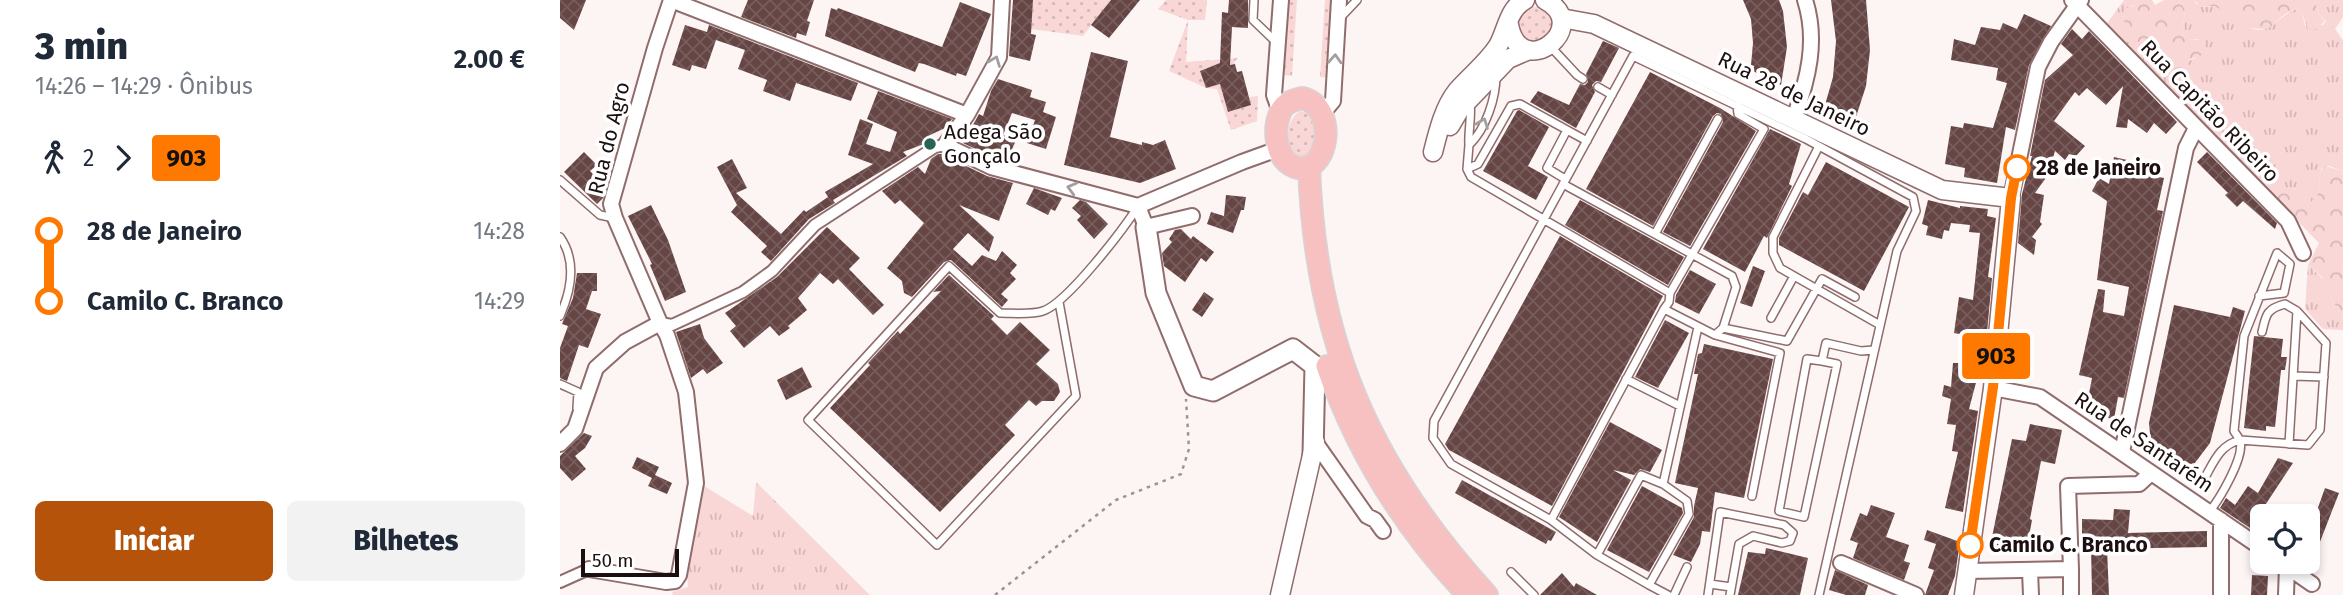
<!DOCTYPE html>
<html lang="pt">
<head>
<meta charset="utf-8">
<style>
	:root { --surface:#fff; --page:#f2f2f3; --text:#1f2937; --muted:#747a83; --accent:#b45309 }
	body { margin:0; font-family:"Fira Sans",sans-serif; background:var(--page); color:var(--text); height:100vh; display:flex; flex-direction:column; font-size:26px; white-space:nowrap }
	* { box-sizing:border-box; margin:0 }
	p { font-size:23px; color:var(--muted) }
	.icon { flex:none; width:38px; height:38px; fill:none; stroke:currentColor; stroke-width:2; stroke-linecap:round; stroke-linejoin:round }
	.map { position:relative; flex:1; overflow:hidden }
	.sheet { display:flex; flex-direction:column; background:var(--surface); width:560px }
	.sheet>* { flex:none }
	.badge { padding:0 14px; border-radius:5px; font-size:24px; line-height:46px }
	.buttons { position:absolute; left:1690px; top:504px; display:grid; gap:14px }
	.buttons a { display:grid; place-items:center; width:70px; height:70px; border-radius:10px; background:var(--surface); box-shadow:0 4px 10px #0003; font-size:35px }
	.scale { position:absolute; left:21px; bottom:18px; width:98px; box-sizing:border-box; padding-left:7px; border:4px solid #1c0f0f; border-top:0; font-size:19px; line-height:24px; white-space:nowrap; color:#1c0f0f; -webkit-text-stroke:5px #fff; paint-order:stroke }
	.map>.badge { position:absolute; translate:-50% -50%; box-shadow:0 0 0 4px #fff }
	.legs { display:flex; align-items:center; gap:10px; height:77px; padding:0 35px; font-size:23px }
	.legs p { margin-inline-start:auto }
	.head { display:flex; align-items:center; justify-content:space-between; height:119px; padding:0 35px }
	h1 { font-size:38px; font-weight:800; line-height:52px }
	.cta { display:flex; gap:14px; margin-top:auto; padding:14px 35px }
	.cta a { flex:1; height:80px; border-radius:10px; background:var(--accent); color:#fff; font-size:28px; font-weight:800; line-height:80px; text-align:center }
	.cta a+a { background:var(--page); color:var(--text) }
	ul { padding:0 35px; list-style:none }
	li { display:flex; align-items:center; gap:24px; height:70px; font-size:26px }
	li i { display:grid; place-items:center; width:10px; height:100%; margin:0 9px; background:currentColor }
	li i::after { content:''; width:18px; height:18px; margin:-9px; border:5px solid; border-radius:50%; background:var(--surface) }
	li p { margin-inline-start:auto }
	li:first-child i { background:linear-gradient(#0000 50%,currentColor 0) }
	li:last-child i { background:linear-gradient(currentColor 50%,#0000 0) }
	main { display:flex; flex:1; min-height:0 }
	.map>svg:first-child { display:block }
</style>
</head>
<body>
<main>
<section class="sheet">
<div class="head"><div><h1>3 min</h1><p>14:26 – 14:29 · Ônibus</p></div><b>2.00 €</b></div>
<div class="legs"><svg class="icon" aria-label="walk" viewBox="0 0 24 24"><circle cx="13" cy="4" r="2"/><path d="M13 8l-2 6 4 7M11 14l-3 7M7 12l3-4h3l4 4"/></svg>2<svg class="icon" aria-label="forward" viewBox="0 0 24 24"><path d="M9 5l7 7-7 7"/></svg><b class="badge" style="background:#ff7900;color:#111">903</b></div>
<ul>
<li><i style="color:#ff7900"></i><b>28 de Janeiro</b><p>14:28</p></li>
<li><i style="color:#ff7900"></i><b>Camilo C. Branco</b><p>14:29</p></li>
</ul>
<div class="cta"><a>Iniciar</a><a>Bilhetes</a></div>
</section>
<div class="map">
<svg width="1783" height="595" viewBox="0 0 1783 595">
	<defs>
		<pattern id="grass-tufts" width="24" height="20" patternUnits="userSpaceOnUse" patternTransform="scale(1.75)"><rect width="24" height="20" fill="#f9d7d6"/><path d="M3 7l-1-3M5 7V3M7 7l1-3M15 17l-1-3M17 17v-4M19 17l1-3" fill="none" stroke="#d5b7b6"/></pattern>
		<pattern id="forest-crowns" width="20" height="18" patternUnits="userSpaceOnUse" patternTransform="scale(1.75)"><rect width="20" height="18" fill="#f9d7d6"/><path d="M2 6a3 3 0 1 1 6 0M12 15a3 3 0 1 1 6 0" fill="none" stroke="#d5b7b6"/></pattern>
		<pattern id="garden-dots" width="8" height="8" patternUnits="userSpaceOnUse" patternTransform="scale(1.75)"><rect width="8" height="8" fill="#f9d7d6"/><path d="M2 2h.1M6 6h.1" fill="none" stroke="#d5b7b6" stroke-width="1.8" stroke-linecap="round"/></pattern>
		<pattern id="building-cross-hatch" width="8" height="8" patternUnits="userSpaceOnUse" patternTransform="scale(1.75)"><rect width="8" height="8" fill="#664645"/><path d="M0 0l8 8M0 8l8-8" fill="none" stroke="#775d5c"/></pattern>
	</defs>
	<rect width="100%" height="100%" fill="#fdf4f4"/>
	<path fill="url(#grass-tufts)" d="M1564,0H1579L1576,5L1570,6L1585,49L1584,66L1545,26Z
		M1619,0H1634L1636,4L1645,7L1656,6C1662,12 1671,8 1677,13C1681,17 1683,23 1688,26C1706,40 1721,13 1737,9L1742,13L1745,26L1763,25L1766,21L1758,13L1755,0H1783V17L1775,29L1783,40V171L1769,166L1762,168C1754,182 1768,189 1750,203L1734,188L1725,189L1715,198L1592,75L1636,58L1638,39H1629L1622,35L1625,10Z
		M1748,265L1764,280L1770,297L1783,317V330L1763,329L1745,309Z
		M196,482L310,595H113L112,592L128,587L127,572L144,486L193,516Z"/>
	<path fill="url(#forest-crowns)" d="M1579,0H1592L1595,5L1604,0H1619L1625,10L1622,35L1629,39L1641,40L1645,45C1646,57 1637,56 1629,60C1619,82 1600,83 1584,66L1586,55L1582,43L1570,40L1563,17L1564,9L1576,5Z
		M1634,0H1755L1758,13L1765,21L1756,29L1748,30L1742,13L1737,9C1708,17 1722,36 1683,26L1674,12H1664L1655,6L1640,7Z
		M1765,166L1783,171V317L1770,297L1762,277L1748,265L1759,243L1715,198C1728,179 1740,190 1750,203C1763,193 1759,186 1759,173Z"/>
	<path fill="url(#garden-dots)" d="M473,0H551L523,36L471,29Z
		M606,0H647L645,20H628L626,62L678,58L674,62L675,64L655,69L652,66L640,71L646,88L660,84L669,112L690,105V97L698,96L697,121L671,130L657,89L646,88L609,71L628,20L598,9Z
		M727,0H737L732,76L723,75Z
		M765,0H774L769,78L760,77Z
		M958 24a17 17 0 1 1 34 0a17 17 0 1 1-34 0Z
		M740,111C758,114 756,130 757,145L744,161L733,155C726,141 725,121 740,111Z"/>
	<path fill="url(#building-cross-hatch)" d="M0,0H26L14,30L0,18Z
		M188,0H254L247,21L250,22L246,36L237,33L236,38L181,17Z
		M453,0H473L471,34L476,35L470,61L449,56Z
		M551,0H580L549,38L531,25Z
		M669,0H688V28L672,27L670,65L675,64L677,72L682,71L691,105L668,112L660,84L646,88L640,71L660,63L662,12L668,13Z
		M1183,0H1219L1223,11L1227,47L1221,85L1193,71L1194,66L1191,65L1193,43L1191,19Z
		M1271,0H1306L1310,50L1306,86L1295,120L1265,105L1273,77L1276,41Z
		M400,2L431,14L406,76L397,73L396,76L364,64L359,63L355,72L265,36L271,8L277,10L278,8L382,47Z
		M1464,14L1491,26L1469,65L1455,130L1446,127L1437,183L1404,177L1405,168L1385,164L1391,126L1403,128L1404,123L1433,128L1447,83L1436,80L1438,68L1391,60L1394,39L1415,45L1421,27L1440,30L1443,23L1457,29Z
		M125,25L147,32L149,25L298,83L291,101L236,83L230,101L203,91L207,80L178,69L185,50L156,40L146,69L132,65L130,71L112,65Z
		M1512,29L1522,39L1529,31L1617,122L1606,134L1594,123L1587,133L1568,119L1567,128L1556,127L1563,86L1546,105L1527,88L1519,96L1515,92L1494,121L1525,146L1516,156L1509,154L1505,160L1495,151L1488,175L1475,193L1484,195L1480,222L1482,224L1472,237L1476,240L1474,255L1458,243L1462,194L1472,156H1470L1485,80L1513,55L1501,44Z
		M1043,41L1059,48L1041,82L1036,81L1032,85L1035,92L1016,128L970,102L978,91L1009,105L1020,84L1025,85L1028,82L1026,74Z
		M531,52L568,61L550,137L582,145V142L593,145L605,140L616,169L580,183L504,165Z
		M1090,72L1160,108L1196,131L1130,246L1103,232L1163,122L1161,114L1157,113L1153,116L1093,226L1026,189Z
		M438,79L472,90L470,97L486,102L483,112L496,117L486,149L467,143L475,120L452,113L443,135L456,140L447,161L434,158L403,143L419,114L423,116L431,91Z
		M318,91L392,119L385,128L368,136L369,142L343,152L347,156L273,200L275,203L249,219L211,261L201,252L207,246L171,212L177,205L157,167L172,159L187,188L176,193L221,234L244,210L246,212L268,197L265,192L313,164L288,155L300,119L313,124L306,144L330,152L337,132L307,119Z
		M959,110L989,127L968,166L988,177L976,200L923,171L957,111Z
		M1210,129L1241,144L1229,184L1232,186L1207,238L1204,236L1185,272L1143,249Z
		M24,152L37,165L30,171L46,187L43,198L37,204L4,172Z
		M1647,152L1717,223L1715,229L1683,201L1677,207L1665,195L1668,193L1637,162Z
		M378,154H381L427,176L453,183L439,221L399,205L434,237L429,252L408,233L393,249L412,266L422,255L436,261L442,251L457,265L450,273L456,279L441,294L448,300L442,307L391,260L384,262L352,297L344,293L342,281L327,268L364,223L340,200L335,204L322,191L358,167L365,174L371,159Z
		M1554,157L1567,160L1564,170L1604,178L1597,210L1603,211L1564,398L1558,397L1554,419L1525,414L1532,378L1519,375L1538,289L1545,290L1543,312L1564,316L1569,287L1537,280L1547,201L1532,191L1539,178L1549,184Z
		M1266,162L1349,207L1304,291L1219,245V238L1243,192L1248,195Z
		M474,188L502,198L495,211L491,209L488,215L466,204Z
		M666,195L686,197L684,210H681L673,233L647,224L651,212L664,216Z
		M520,200L526,202L548,224L534,239L517,220L521,216L512,208Z
		M1020,200L1124,257L1108,285L1005,225Z
		M1368,200L1400,208V206L1428,209L1427,216L1436,218L1428,277L1432,278L1423,376L1418,375L1409,409L1418,411L1403,512L1385,508L1398,452L1392,451L1396,425L1387,424L1391,399L1382,396L1384,385L1391,387L1393,363H1399L1404,335L1394,333L1399,297L1413,300L1420,233L1409,232L1410,225L1391,223L1389,231L1384,230L1382,239L1366,235L1368,226L1362,224Z
		M91,205L108,240L126,292L105,301L90,265L92,264L68,216Z
		M267,227L300,258L289,269L324,305L313,315L278,279L273,284L260,273L238,298L247,310L228,326L230,328L219,336L210,326L184,348L170,331L176,326L165,313L217,277Z
		M621,229L631,239L633,236L654,252L646,262L641,258L625,282L604,266L602,253L612,242L609,239L615,230Z
		M1000,236L1103,296L992,506L889,450L885,444Z
		M1193,266L1205,271L1192,307L1180,303Z
		M1130,270L1156,284L1139,314L1115,302L1116,295Z
		M17,273H37V291H32L26,309L41,314L28,348L19,345L7,381L0,378V348L8,326L2,324L13,298Z
		M389,275L434,316L431,319L447,335L460,322L490,350L476,364L498,384L500,392L494,401H482L476,406L469,400L445,425L455,435L380,512L270,408L310,365L308,363L338,331L340,334L381,291L373,292Z
		M644,292L654,299L642,317L632,310Z
		M1614,305L1670,317L1673,307L1685,311L1650,443L1625,476L1588,449L1591,444L1589,423Z
		M1105,320L1129,333L1098,388L1075,377Z
		M140,324L144,338L163,363L147,374L143,369L131,378L116,332Z
		M1694,336L1723,339L1721,357H1727L1725,370H1721L1715,427L1706,426V431L1684,428Z
		M1144,344L1213,359L1184,498L1155,492L1150,532L1142,531L1140,544L1131,562L1113,555L1134,517V506L1138,488L1115,483L1138,374H1134L1138,354L1142,353Z
		M242,367L252,387L226,400L217,380Z
		M1050,422L1102,450L1090,472L1080,469L1074,475L1053,470L1071,480L1037,542L999,517Z
		M1470,424L1502,430L1495,464L1481,461L1470,519L1472,520L1467,547L1462,546L1460,553L1430,547L1452,439L1466,441Z
		M24,433L32,436L25,448L15,456L26,469L12,481L0,468V456Z
		M77,457L99,467L95,475L112,483L107,494L88,486L92,478L72,468Z
		M1718,458L1733,463L1690,528L1660,508L1666,498L1675,505L1688,486L1698,493Z
		M902,480L996,532L991,541L988,540L986,544L895,493Z
		M1082,486L1122,508L1123,513L1089,572L1047,550Z
		M1765,488L1779,493L1749,570L1748,514L1755,516Z
		M1311,505L1335,513L1326,537L1349,545L1344,561L1350,563L1344,580L1293,558L1298,543L1290,540L1300,513L1307,516Z
		M1554,509L1570,510L1568,533L1647,531V547L1547,549L1549,595H1532L1531,546L1522,535V519L1553,520Z
		M1367,530L1400,542L1395,576L1388,595H1365L1374,570L1368,568L1376,544L1364,540Z
		M1206,548L1248,558L1240,595H1178L1188,552L1205,554Z
		M1275,570L1308,585L1305,595H1286L1269,590Z
		M1002,573L1014,587L1016,583L1037,595H980Z
		M1692,575L1708,576L1707,595H1691Z"/>
	<g fill="none" stroke-linecap="round" stroke-linejoin="round">
		<defs>
			<path id="service" d="M694,0L693,20L716,42
				M780,18L797,0
				M990,46L1017,75L1023,79
				M1038,87L1052,95
				M910,102C912,117 908,130 909,145C926,129 936,98 936,75
				M909,145L907,169L911,177L1110,293L1109,302L1104,309L1155,335L1163,328L1227,341L1262,279L1295,297
				M1259,146L1213,237V253L1220,268L1320,325
				M907,169L918,164L951,106L960,104L1027,141
				M1005,179L987,168L1007,130
				M0,180L40,215L54,218
				M1003,184L1172,276L1176,287L1163,328
				M1095,234L1158,119
				M0,237C17,261 11,291 0,316
				M1110,293L1204,129L1178,114L1177,105
				M499,302L516,396L377,545L248,420L389,266L440,313C453,313 471,315 483,311C507,303 562,231 577,208
				M1211,318L1234,276
				M1702,332C1706,315 1706,309 1725,304L1737,311L1729,444
				M1155,335L1220,353L1192,496
				M1262,361L1277,364L1244,517L1219,511L1247,359L1262,361L1266,343L1301,351L1314,350
				M1734,376L1764,377
				M1066,379L1120,406
				M0,384L18,392L17,408
				M1643,481C1653,464 1659,445 1680,440L1748,445L1760,430L1766,343L1737,311
				M1103,484L1081,475L1037,555L1089,585L1129,514L1127,501L1103,484L1138,327
				M1649,512C1659,500 1685,457 1680,441C1680,439 1675,433 1674,431L1684,336L1717,253L1730,264L1724,293L1699,296
				M991,520L1104,309
				M1037,555L991,520L891,464L873,438L874,421L1073,56L1246,139L1353,197L1356,211L1337,251L1259,595
				M951,572L974,595
				M1150,584L1171,587
				M1089,585L1108,595
				M1114,595L1127,567
				M1148,595L1160,512L1224,525L1233,533L1230,541L1222,543L1193,536L1179,544L1170,595"/>
			<path id="pedestrian" d="M100,323L112,325L183,292L212,271L255,225L375,147L385,145
				M0,582L29,569"/>
			<path id="minor" d="M111,0L407,115
				M442,0L439,57L407,115L385,145L431,167L578,206L682,162L718,149
				M1512,0L1728,221L1743,253
				M720,112L714,95L721,0
				M762,114L773,101L779,0
				M1234,118C1248,80 1258,40 1245,0
				M1451,198L1478,67L1491,42L1521,0
				M578,206L586,227L632,216
				M1433,388L1480,397L1703,549
				M755,442L807,516L815,520L823,531
				M0,444L15,429L36,368L65,342L100,323
				M1562,452L1626,148L1636,128
				M1661,520V595
				M1720,562L1752,584
				M1281,563L1356,595
				M29,569L106,582L115,581L119,575L136,483L126,392L107,335L100,323L55,218L51,204L95,48L111,0
				M1511,569V595
				M1407,571L1511,569L1508,486L1579,484L1591,473
				M1470,571L1471,595
				M1726,595L1727,566"/>
			<path id="tertiary" d="M1001,18L1034,24L1382,190L1451,198L1433,388L1404,595
				M949,25C961,84 1034,26 985,0
				M890,126L900,109L948,59L969,50
				M873,152C878,132 884,107 897,91C910,76 927,63 938,46C947,30 948,9 965,0
				M720,595L755,442"/>
			<path id="secondary" d="M586,227L596,293L634,386L653,391L733,349L755,366L753,454"/>
			<path id="primary" d="M742,98C780,107 768,178 735,167C715,160 713,129 720,113C723,104 733,100 742,98Z
				M749,166C755,341 809,466 927,595
				M767,366C797,452 845,529 908,595"/>
		</defs>
		<use href="#service" stroke="#906c6c" stroke-width="10"/>
		<use href="#pedestrian" stroke="#906c6c" stroke-width="14"/>
		<use href="#minor" stroke="#906c6c" stroke-width="18"/>
		<use href="#tertiary" stroke="#906c6c" stroke-width="21"/>
		<use href="#secondary" stroke="#906c6c" stroke-width="23"/>
		<use href="#primary" stroke="#d6d4d4" stroke-width="24"/>
		<path stroke="#9e9393" stroke-width="2.5" stroke-dasharray="3.5 5" stroke-linecap="butt" d="M435,595L556,500L621,474L629,449L626,399"/>
		<use href="#service" stroke="#fff" stroke-width="7"/>
		<use href="#pedestrian" stroke="#fff" stroke-width="10"/>
		<use href="#minor" stroke="#fff" stroke-width="14"/>
		<use href="#tertiary" stroke="#fff" stroke-width="18"/>
		<use href="#secondary" stroke="#fff" stroke-width="19"/>
		<use href="#primary" stroke="#f7c1c1" stroke-width="21"/>
	</g>
	<defs><path id="oneway-chevron" d="M-2-3.5L2.5 0L-2 3.5" fill="none" stroke-width="1.6" stroke-linecap="round" stroke-linejoin="round" transform="scale(1.75)"/></defs>
	<g stroke="#a49f9f">
		<use href="#oneway-chevron" transform="translate(775 59) rotate(-87)"/>
		<use href="#oneway-chevron" transform="translate(435 61) rotate(-69)"/>
		<use href="#oneway-chevron" transform="translate(923 123) rotate(-69)"/>
		<use href="#oneway-chevron" transform="translate(512 188) rotate(-165)"/>
	</g>
	<g fill="none" stroke-linecap="round" stroke-linejoin="round">
		<defs>
			<path id="line-1" d="M1410,545L1433,387L1451,198L1457,168"/>
		</defs>
		<use href="#line-1" stroke="#fff" stroke-width="16"/>
		<use href="#line-1" stroke="#ff7900" stroke-width="10"/>
	</g>
	<circle fill="#276552" stroke="#fff" stroke-width="2.5" cx="370" cy="144" r="7"/>
	<g fill="#fff" stroke="#ff7900" stroke-width="3.5">
		<circle cx="1457" cy="168" r="12"/>
		<circle cx="1410" cy="545" r="12"/>
	</g>
	<g text-anchor="middle" stroke-width="7" stroke-linejoin="round" paint-order="stroke">
		<g font-size="21" fill="#1c0f0f" stroke="#fff">
			<text transform="translate(1234 94) rotate(26)" y="7">Rua 28 de Janeiro</text>
			<text transform="translate(1650 111) rotate(46)" y="7">Rua Capitão Ribeiro</text>
			<text transform="translate(49 138) rotate(-76)" y="7">Rua do Agro</text>
			<text transform="translate(1584 442) rotate(34)" y="7">Rua de Santarém</text>
		</g>
		<g font-size="21" fill="#1c0f0f" stroke="#fff" text-anchor="start">
			<text x="384" y="139">Adega São<tspan x="384" dy="24">Gonçalo</tspan></text>
		</g>
		<g font-size="21" font-weight="bold" fill="#1c0f0f" stroke="#fff" text-anchor="start">
			<text x="1476" y="175">28 de Janeiro</text>
			<text x="1429" y="552">Camilo C. Branco</text>
		</g>
	</g>
</svg>
<div class="buttons">
<a><svg class="icon" aria-label="locate" viewBox="0 0 24 24"><circle cx="12" cy="12" r="6"/><path d="M12 2v4M12 18v4M2 12h4M18 12h4"/></svg></a>
</div>
<div class="scale">50 m</div>
<b class="badge" style="left:1436px;top:356px;background:#ff7900;color:#111">903</b>
</div>
</main>
</body>
</html>
